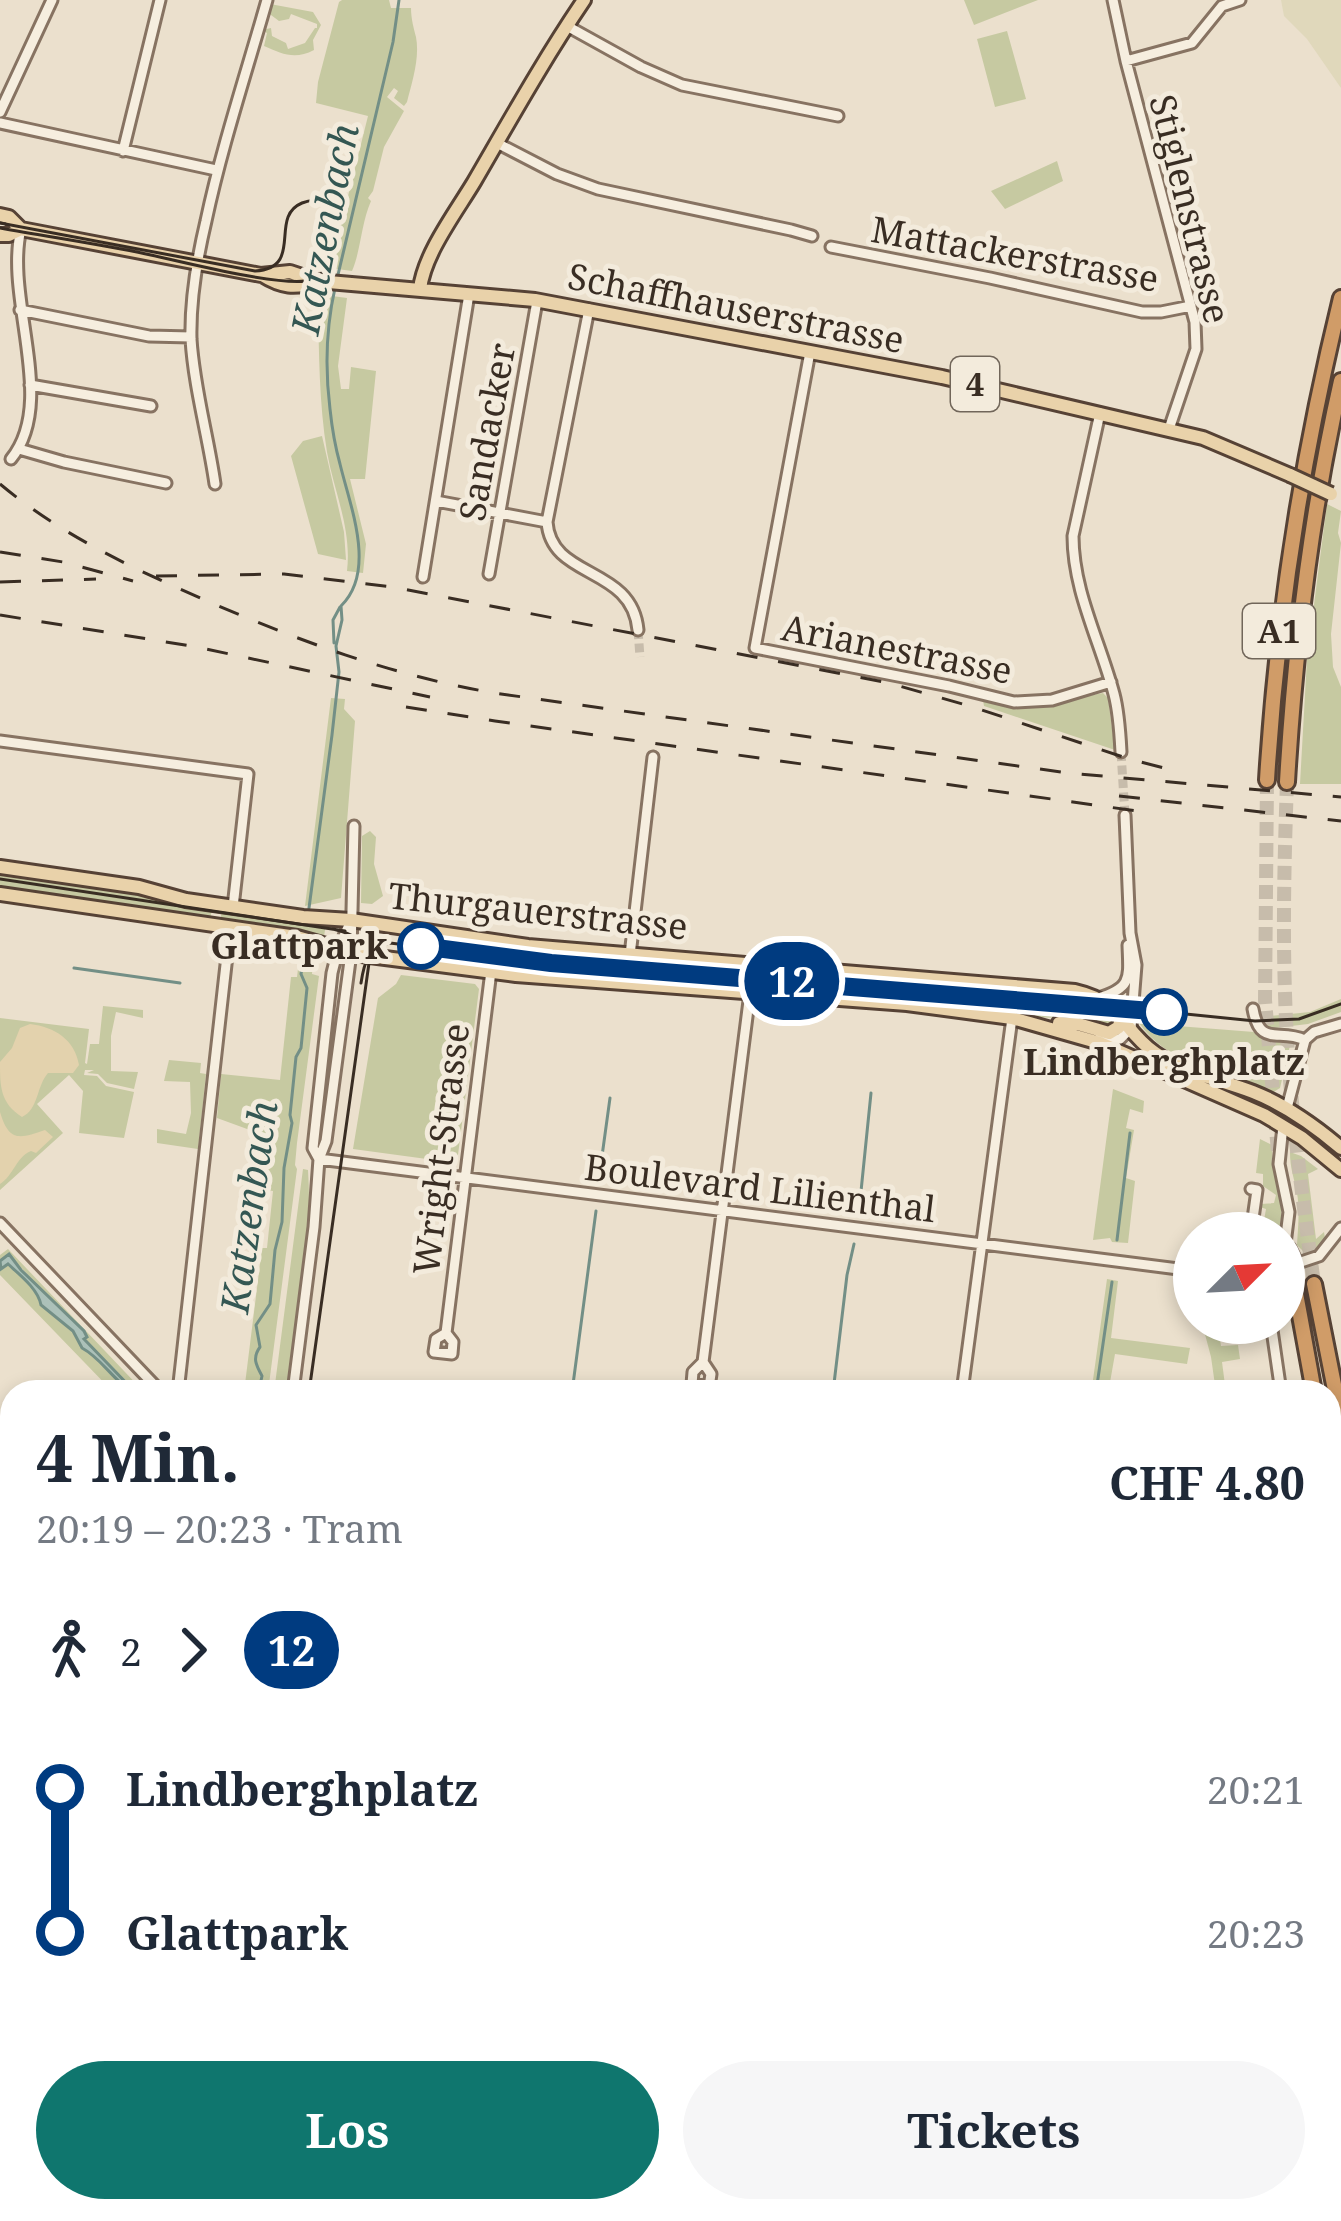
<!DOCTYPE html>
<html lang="de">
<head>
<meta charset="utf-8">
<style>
	:root { --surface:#fff; --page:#f6f6f7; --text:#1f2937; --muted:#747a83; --accent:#0f766e }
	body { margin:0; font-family:"Noto Serif",serif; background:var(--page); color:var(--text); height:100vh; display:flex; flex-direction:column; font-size:45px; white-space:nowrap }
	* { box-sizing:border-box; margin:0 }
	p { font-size:39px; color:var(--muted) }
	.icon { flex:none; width:66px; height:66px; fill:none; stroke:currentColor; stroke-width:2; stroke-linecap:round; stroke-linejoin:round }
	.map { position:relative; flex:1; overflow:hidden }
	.drawer { position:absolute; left:0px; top:1380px; width:1341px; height:843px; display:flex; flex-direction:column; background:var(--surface); border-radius:36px 36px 0 0; box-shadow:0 6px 18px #0003 }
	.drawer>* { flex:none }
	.badge { padding:0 24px; border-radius:39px; font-size:42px; line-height:78px }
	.needle { width:78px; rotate:66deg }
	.buttons { position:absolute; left:1173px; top:1212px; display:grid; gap:24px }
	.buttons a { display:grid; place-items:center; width:132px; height:132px; border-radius:50%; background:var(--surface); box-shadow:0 6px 18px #0003; font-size:60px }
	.map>.badge { position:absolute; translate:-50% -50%; box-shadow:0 0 0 6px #fff }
	.legs { display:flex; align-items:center; gap:18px; height:132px; padding:0 36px; font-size:39px }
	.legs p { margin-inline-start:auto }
	.head { display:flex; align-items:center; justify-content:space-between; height:204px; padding:0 36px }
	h1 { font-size:66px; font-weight:700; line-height:90px }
	.cta { display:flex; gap:24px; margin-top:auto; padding:24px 36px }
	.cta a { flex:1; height:138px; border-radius:72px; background:var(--accent); color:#fff; font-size:48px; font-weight:700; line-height:138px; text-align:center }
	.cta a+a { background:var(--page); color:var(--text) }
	ul { padding:0 36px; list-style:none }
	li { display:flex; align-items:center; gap:42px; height:144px; font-size:45px }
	li i { display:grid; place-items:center; width:18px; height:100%; margin:0 15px; background:currentColor }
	li i::after { content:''; width:30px; height:30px; margin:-15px; border:9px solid; border-radius:50%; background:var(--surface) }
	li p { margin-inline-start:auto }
	li:first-child i { background:linear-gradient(#0000 50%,currentColor 0) }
	li:last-child i { background:linear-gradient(currentColor 50%,#0000 0) }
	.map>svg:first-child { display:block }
</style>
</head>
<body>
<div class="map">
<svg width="1341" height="2221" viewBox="0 0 1341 2221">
	<rect width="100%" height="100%" fill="#ebe0cd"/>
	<path fill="#e0d8bb" d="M1281,0H1341V88L1307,39L1284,16Z"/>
	<path fill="#c6c9a1" d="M342,0H389L391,8H411C411,19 414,29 416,37C420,58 412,82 407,102L404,106L394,98L398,91L394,88L387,97L404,111L384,147L373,191L368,198L371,201C361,224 361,250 352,271L330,268L368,116L316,103L318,82L339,2Z
		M964,0H1038L974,25Z
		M270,4L313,12L321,25L313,40L314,50C295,60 282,54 264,46L267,33L262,30L271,28L272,36L286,43L288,49L305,43L315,28H317V24L291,14L289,19L279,21L267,12Z
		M1007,31L1026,99L995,107L977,39Z
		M1057,161L1063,181L1005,209L991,191Z
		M332,296L347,298L338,366L341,389H349L351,367L376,371L365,479H350L366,544L363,573L347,571C352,529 334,492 327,452C319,403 319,353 318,303Z
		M322,436L344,532L346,560L318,554L291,456L303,441Z
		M1327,504L1341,511L1338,533L1341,543L1331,634L1333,667L1341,687V784H1300L1307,659Z
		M1103,693L1108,698L1115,750L984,706L983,700L1030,707Z
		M331,698L345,699L344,709L355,721L341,898L305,906Z
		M370,831L376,837L374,864L383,896L372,904L361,903L362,836Z
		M0,872L134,890L212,908L210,921L0,890Z
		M222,909L326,923L324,937C290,928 255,928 220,923Z
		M300,953L313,958L312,974L319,976L297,1143L295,1165L297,1169L268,1392H244L262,1248H267L273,1191L251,1188L258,1133L217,1118L221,1074L280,1080L291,977H297Z
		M523,953C562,957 599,957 637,960L636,980L519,970L521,954Z
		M647,961L884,979L883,999L645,980Z
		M401,975L475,984L479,989L458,1155L449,1162L353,1149L378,998L396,984Z
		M917,985L1073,996L1096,1003L1115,1016L1116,1021L1112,1028L1062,1018L1031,1017L972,1006L911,1001L912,986Z
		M1341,999V1012L1308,1024L1266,1029L1261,1017L1310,1012Z
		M103,1006L143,1010V1018L116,1012L111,1036V1071L138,1072L134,1089L107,1083L98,1074L87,1073L94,1070H85L84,1075L97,1076L106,1086L134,1092L124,1138L79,1133L83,1091L69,1075L37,1104L63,1133L0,1190V1018L89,1029L85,1063L87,1064L90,1044H99Z
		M1139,1023L1254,1032L1262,1038L1291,1041L1280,1088L1272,1093C1228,1078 1166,1063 1139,1023Z
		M169,1060L201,1063L200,1073L206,1074L198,1149L157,1143V1129L186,1134L191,1113L190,1082L164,1081Z
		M1113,1089L1144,1101L1143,1113L1130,1109L1126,1128L1134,1130L1126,1178L1135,1181L1128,1243L1112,1242L1110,1238L1093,1240Z
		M1260,1139L1272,1145C1271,1176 1290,1203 1277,1233H1260L1257,1225L1263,1226L1266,1209L1260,1207L1261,1204L1274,1203L1276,1195L1263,1186V1174L1256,1173Z
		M1290,1152L1301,1156L1318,1169L1308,1174L1316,1239L1324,1232L1325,1238L1313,1251L1304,1252L1297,1245C1298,1227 1300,1210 1297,1193C1294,1177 1290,1169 1290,1152Z
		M303,1169L308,1170C313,1244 298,1319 289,1392H274Z
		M8,1249L144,1392H135L83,1339L87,1336C61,1310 34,1283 9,1254L0,1261V1255Z
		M8,1264C20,1275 38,1289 42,1305L73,1331L82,1348C101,1357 118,1376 132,1392H113L0,1275V1267Z
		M1107,1279L1118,1281L1111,1338L1190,1348L1187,1364L1115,1354L1109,1388L1092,1387Z
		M1202,1323H1224L1218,1325L1221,1346L1238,1345L1240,1359L1222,1362L1225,1385L1245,1383L1246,1392H1216L1211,1357Z
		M1329,1704L1341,1844V1946L1329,1942Z
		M1329,2138L1341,2142V2221H1005L944,2211H1329Z
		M443,2211H684L689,2221H445Z
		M794,2211H886L897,2217L919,2221H789Z"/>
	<path fill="#e3d2ad" d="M30,1024C55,1027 75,1040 79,1065L73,1073H48C36,1087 39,1109 22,1117C0,1103 0,1086 0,1062L12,1048L20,1028Z
		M0,1112C9,1142 19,1139 45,1130L53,1137L36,1153L31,1151C16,1157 14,1175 0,1184Z"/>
	<path fill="#acc1b9" stroke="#738f86" stroke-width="3" d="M9,1254L21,1270L84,1331L87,1337L84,1339L135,1392C115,1384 103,1359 82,1348L73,1331L41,1305C38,1289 20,1275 8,1264L1,1269L0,1261Z"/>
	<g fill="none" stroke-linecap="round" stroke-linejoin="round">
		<path stroke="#738f86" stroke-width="3" d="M337,279L393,42L399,0
			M334,643L333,620L340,607
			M309,908L332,735L339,672L336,646L342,620L341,606C377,571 350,506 340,464C335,446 332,428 330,409C325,369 326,328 335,288
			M74,968L180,983
			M599,1178L610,1098
			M859,1211L871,1093
			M1117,1240L1130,1133
			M254,1392L260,1385L262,1376C256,1365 252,1358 260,1347L256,1325L270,1304L275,1250L282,1222L284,1168L292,1123L290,1115L296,1057L301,1048L307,988L301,974L304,956
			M572,1392L596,1211
			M833,1392L847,1275L854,1244
			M1096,1392L1112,1282
			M797,2221L803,2211"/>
		<path stroke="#c7bcab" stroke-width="9" stroke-dasharray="9 4.5" stroke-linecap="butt" d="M638,630L640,657
			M1121,752L1125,815"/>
		<path stroke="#c7bcab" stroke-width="14" stroke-dasharray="14 7" stroke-linecap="butt" d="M1267,780L1265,1000L1279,1164
			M1287,782C1284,867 1282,953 1287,1038C1292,1121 1303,1202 1314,1284"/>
		<defs>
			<path id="minor" d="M1113,0L1126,61L1195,322L1196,349L1169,429
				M567,26L641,67L682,85L838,116
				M1126,61L1192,43L1222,6L1240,0
				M0,112L52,0
				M0,123L216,170
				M497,143L557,174L598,189L791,230L812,236
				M123,151L160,0
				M831,247L990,278L1142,312H1161L1191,306
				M589,309L547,522C551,580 632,565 638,630
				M20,310L149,336L191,337
				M810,352L755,648L949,686L1014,702L1052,700L1111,682
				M30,385L151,406
				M1100,413L1073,536C1073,591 1100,641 1114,694C1119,713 1120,733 1121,752
				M19,449L64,462L166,483
				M11,459C58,401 4,299 21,229
				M215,484C208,435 194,388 191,339C190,299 197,259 206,221C222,146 246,74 267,0
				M436,501L547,522
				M489,574L537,301
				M423,577L469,294
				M0,741L248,774L233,907
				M630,955L653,757
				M1098,998C1133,988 1129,977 1128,945
				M1253,1009C1260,1048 1278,1028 1305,1040
				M1100,1037L1109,1040L1120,1039L1131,1028L1136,965L1130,933L1125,815
				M1287,1108L1305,1040L1314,1032L1341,1024
				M1283,1126L1279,1164L1289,1212L1285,1244
				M319,1159L1194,1271
				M319,1159L313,1148L332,973L338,949L349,925
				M1251,1189L1257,1190L1251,1233
				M0,1223L161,1392
				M1295,1264L1319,1256L1341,1228
				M1284,1277L1293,1270L1295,1258L1290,1248L1284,1244
				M1271,1323L1281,1392
				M446,1333L436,1339L434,1352L452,1354L453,1342L446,1333L491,971
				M703,1362L711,1374L709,1387L692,1384L693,1372L703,1362L750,993
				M178,1392L230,929
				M293,1392L314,1227L319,1159L326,1141L351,953L354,826
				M962,1392L1012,1018
				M0,1854L12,1863
				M1329,1977L1341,1966
				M1329,2074L1341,2085
				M0,2197L12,2188
				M913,2211L937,2217
				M933,2211L993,2221
				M356,2221L363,2211"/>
			<path id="major" d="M0,215L9,217L21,229
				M0,235H9L21,229L261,275L290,272L317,281L535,300L942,377L1203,438L1290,475
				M262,275C281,287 295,289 317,281
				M420,289C424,254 456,212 474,182C510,120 544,59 584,0
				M0,867L139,887L186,900L303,917L351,920L528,946L1075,991C1123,1002 1121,1029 1155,1053C1183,1073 1222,1080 1253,1092C1286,1105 1314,1125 1341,1148
				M0,894L297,937L362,955L516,975L907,1004L1012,1018L1100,1043L1264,1115L1302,1138L1341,1170
				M516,975L510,968L509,958L516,950L526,946
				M1059,1023L1078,1024L1109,1033L1119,1027L1121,1016"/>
			<path id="highway" d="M1267,780C1277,616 1302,457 1341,298
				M1287,782C1295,647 1311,513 1341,381
				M1314,1284L1341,1420
				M1295,1288L1314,1392
				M1329,1459L1341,1510"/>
		</defs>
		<use href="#minor" stroke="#877362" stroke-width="15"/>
		<use href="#major" stroke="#564235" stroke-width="18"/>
		<use href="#highway" stroke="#564235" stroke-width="20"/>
		<use href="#minor" stroke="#f6eedf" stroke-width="9"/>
		<use href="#major" stroke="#e9d2aa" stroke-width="12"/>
		<use href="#highway" stroke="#d09c68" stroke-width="14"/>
		<path stroke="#392d23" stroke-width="3" d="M0,223L255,271C305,268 268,217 302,203C348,185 342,271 311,280C283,288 179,261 146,254C98,244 49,237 0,228
			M0,879L345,931
			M361,983C364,963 368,947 390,943L551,963L1067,1002L1255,1021L1299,1019L1341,1004
			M309,1392L369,963C368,940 353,934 333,929
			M404,2211L408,2221
			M370,2221L384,2211"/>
		<path stroke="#392d23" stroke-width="3" stroke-dasharray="21 21" stroke-linecap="butt" d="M0,484C61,535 134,569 207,601C302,642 391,675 494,693L1068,773L1341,797
			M0,552L63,562L133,581
			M156,576L284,574L393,587L889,683L973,707L1129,759L1176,771
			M0,582L96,579
			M0,615L197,647L430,697
			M406,707L495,721L1137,811
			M1119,796L1341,821"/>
		<defs>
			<path id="major-bridge" d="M1290,475L1331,494"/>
		</defs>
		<use href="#major-bridge" stroke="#564235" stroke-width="18" stroke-linecap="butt"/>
		<use href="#major-bridge" stroke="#e9d2aa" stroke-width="12"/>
	</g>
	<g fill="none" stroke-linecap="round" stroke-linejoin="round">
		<defs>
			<path id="line-1" d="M421,946L551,963L1164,1012"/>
		</defs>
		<use href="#line-1" stroke="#fff" stroke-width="27"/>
		<use href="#line-1" stroke="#003b80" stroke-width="18"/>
	</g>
	<g fill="#fff" stroke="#003b80" stroke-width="6">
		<circle cx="421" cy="946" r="21"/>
		<circle cx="1164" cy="1012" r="21"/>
	</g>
	<g text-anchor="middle" stroke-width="10" stroke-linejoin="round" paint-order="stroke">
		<g fill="#f3ebdc" stroke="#71665a" stroke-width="3">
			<rect x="951" y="357" width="48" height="54" rx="9"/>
			<rect x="1243" y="604" width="72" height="54" rx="9"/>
		</g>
		<g font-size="33" font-weight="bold" fill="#392d23">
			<text x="975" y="396">4</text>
			<text x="1279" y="643">A1</text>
		</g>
		<g font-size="36" fill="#392d23" stroke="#f3ebdc">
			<text transform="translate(1190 209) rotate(76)" y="13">Stiglenstrasse</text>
			<text transform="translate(1015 254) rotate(10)" y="13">Mattackerstrasse</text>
			<text transform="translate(736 308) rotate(11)" y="13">Schaffhauserstrasse</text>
			<text transform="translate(487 432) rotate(-80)" y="13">Sandacker</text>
			<text transform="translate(897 649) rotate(11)" y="13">Arianestrasse</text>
			<text transform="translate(538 911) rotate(6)" y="13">Thurgauerstrasse</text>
			<text transform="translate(441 1149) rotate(-83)" y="13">Wright-Strasse</text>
			<text transform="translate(760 1188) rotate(7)" y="13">Boulevard Lilienthal</text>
		</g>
		<g font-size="36" font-weight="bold" fill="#392d23" stroke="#f3ebdc" text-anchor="end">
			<text x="388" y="959">Glattpark</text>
			<text x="1164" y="1075" text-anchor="middle">Lindberghplatz</text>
		</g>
		<g font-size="39" font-style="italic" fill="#345753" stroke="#f3ebdc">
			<text transform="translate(325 229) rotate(-79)" y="14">Katzenbach</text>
			<text transform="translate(249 1207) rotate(-82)" y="14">Katzenbach</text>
		</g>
	</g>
</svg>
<div class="buttons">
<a><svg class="needle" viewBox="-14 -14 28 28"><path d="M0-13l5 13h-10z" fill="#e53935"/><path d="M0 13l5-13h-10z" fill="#747a83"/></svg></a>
</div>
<b class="badge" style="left:792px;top:981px;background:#003b80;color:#fff">12</b>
<section class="drawer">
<div class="head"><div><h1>4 Min.</h1><p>20:19 – 20:23 · Tram</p></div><b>CHF 4.80</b></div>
<div class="legs"><svg class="icon" aria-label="walk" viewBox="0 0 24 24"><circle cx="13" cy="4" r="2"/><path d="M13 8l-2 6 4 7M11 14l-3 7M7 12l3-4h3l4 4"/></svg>2<svg class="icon" aria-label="forward" viewBox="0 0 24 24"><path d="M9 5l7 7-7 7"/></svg><b class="badge" style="background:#003b80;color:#fff">12</b></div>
<ul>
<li><i style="color:#003b80"></i><b>Lindberghplatz</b><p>20:21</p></li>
<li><i style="color:#003b80"></i><b>Glattpark</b><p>20:23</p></li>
</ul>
<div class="cta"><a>Los</a><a>Tickets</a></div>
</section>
</div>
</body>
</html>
